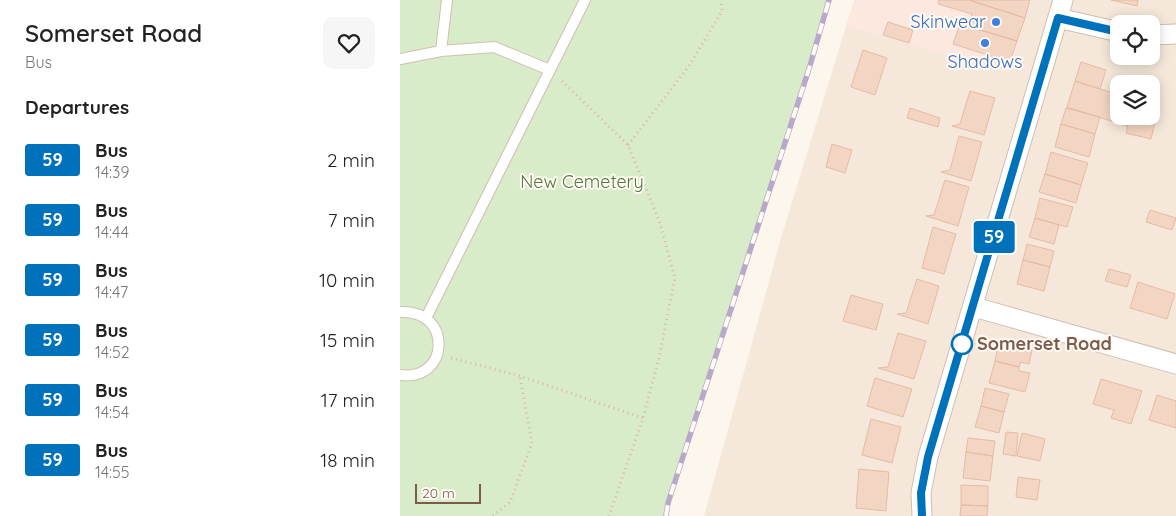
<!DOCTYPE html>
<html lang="en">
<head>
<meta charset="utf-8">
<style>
	:root { --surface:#fff; --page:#f6f6f6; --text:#222; --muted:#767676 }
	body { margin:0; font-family:Quicksand,sans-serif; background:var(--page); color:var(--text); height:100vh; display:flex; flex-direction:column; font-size:19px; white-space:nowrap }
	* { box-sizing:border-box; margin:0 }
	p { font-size:16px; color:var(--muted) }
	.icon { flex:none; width:28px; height:28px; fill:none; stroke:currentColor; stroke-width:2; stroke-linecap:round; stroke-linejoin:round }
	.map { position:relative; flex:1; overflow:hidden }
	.side { display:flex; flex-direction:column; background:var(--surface); width:400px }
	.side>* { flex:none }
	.badge { padding:0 10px; border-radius:4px; font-size:18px; line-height:32px }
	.controls { position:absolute; left:710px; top:15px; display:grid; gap:10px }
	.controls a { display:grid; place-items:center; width:50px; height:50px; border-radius:10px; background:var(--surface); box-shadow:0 2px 12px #0003; font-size:25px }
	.scale { position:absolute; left:15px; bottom:12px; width:66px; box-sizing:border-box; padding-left:5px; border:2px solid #7a5c4d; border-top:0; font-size:14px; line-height:18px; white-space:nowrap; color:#7a5c4d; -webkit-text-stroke:4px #fffaf3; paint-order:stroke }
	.map>.badge { position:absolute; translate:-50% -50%; box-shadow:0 0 0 2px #fff }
	h2 { padding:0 25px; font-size:19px; line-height:45px }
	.round { display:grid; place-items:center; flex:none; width:52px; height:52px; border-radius:10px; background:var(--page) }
	.overview { display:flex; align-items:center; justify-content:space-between; height:85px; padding:0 25px }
	h1 { font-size:24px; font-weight:600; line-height:38px }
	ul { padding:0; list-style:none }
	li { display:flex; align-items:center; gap:15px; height:60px; padding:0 25px }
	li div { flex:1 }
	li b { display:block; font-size:19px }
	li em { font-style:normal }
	li .badge { min-width:55px; font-weight:700; text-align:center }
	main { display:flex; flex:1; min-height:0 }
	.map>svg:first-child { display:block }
</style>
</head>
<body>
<main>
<section class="side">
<div class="overview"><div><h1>Somerset Road</h1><p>Bus</p></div><a class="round"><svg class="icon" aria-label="heart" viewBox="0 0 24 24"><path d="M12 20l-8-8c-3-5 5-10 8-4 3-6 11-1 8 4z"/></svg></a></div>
<h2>Departures</h2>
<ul>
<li><span class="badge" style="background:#0072bc;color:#fff">59</span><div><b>Bus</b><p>14:39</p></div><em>2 min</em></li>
<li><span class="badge" style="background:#0072bc;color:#fff">59</span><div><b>Bus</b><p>14:44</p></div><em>7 min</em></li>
<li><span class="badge" style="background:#0072bc;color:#fff">59</span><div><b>Bus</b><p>14:47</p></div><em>10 min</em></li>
<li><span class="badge" style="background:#0072bc;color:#fff">59</span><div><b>Bus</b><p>14:52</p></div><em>15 min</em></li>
<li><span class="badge" style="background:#0072bc;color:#fff">59</span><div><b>Bus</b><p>14:54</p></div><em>17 min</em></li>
<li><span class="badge" style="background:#0072bc;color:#fff">59</span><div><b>Bus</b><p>14:55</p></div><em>18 min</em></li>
</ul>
</section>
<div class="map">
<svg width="776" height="516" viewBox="0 0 776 516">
	<rect width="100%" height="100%" fill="#fdf6ec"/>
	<path fill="#f5e8da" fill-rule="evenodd" d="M631,0H776V516H304L381,238L446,26L609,72ZM719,24H751V56H719ZM719,84H751V116H719Z"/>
	<path fill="#fde8e0" d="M454,0H631L609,73L446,26Z"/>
	<path fill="#d8ecc9" d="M0,0H429L409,69L265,516H0Z"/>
	<path fill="#f3d5c3" stroke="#e6bba3" d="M539,0H569L625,18L617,41L568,26L572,14L538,4Z
		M569,0H630L625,18Z
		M711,0H738L737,6Z
		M488,22L513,30L509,43L483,35Z
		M560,24L617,41L610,62L553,44Z
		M463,50L487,58L475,95L451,87Z
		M681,62L706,70L700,89L675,81Z
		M675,81L713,93L710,104L719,107V116H730L727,126L667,107Z
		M570,91L595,98L584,135L552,126L560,124Z
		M510,108L540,118L538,127L507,118Z
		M666,108L700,117L695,134L661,124Z
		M730,116L756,118L751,139L726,133Z
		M661,124L695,134L689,157L655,147Z
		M559,136L582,142L571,181L541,172L550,170Z
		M432,144L452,150L445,173L426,167Z
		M651,152L688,163L681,185L645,174Z
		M645,174L681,185L676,203L639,192Z
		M545,180L569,187L558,226L526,216L534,215Z
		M640,198L673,207L667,227L635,218Z
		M750,210L776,218L772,230L746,222Z
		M635,218L659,225L654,244L629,237Z
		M533,227L556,234L544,274L522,268Z
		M627,244L654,251L650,267L623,260Z
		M623,260L650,267L644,291L617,284Z
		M709,269L731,275L727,287L705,281Z
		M517,279L539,286L528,324L497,314L506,313Z
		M738,282L775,294L767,319L730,308Z
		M451,295L483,304L476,330L443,321Z
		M498,333L526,341L514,379L478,368L488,367Z
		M599,342L632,350L629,364L621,362L619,367L595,361Z
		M595,361L619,367V371L630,373L625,392L589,383Z
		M475,378L512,389L503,417L467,406Z
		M701,379L742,391L731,424L711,418L714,410L693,404Z
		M585,388L609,394L604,412L581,406Z
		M757,395L776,401V428L749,420Z
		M581,406L604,412L599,433L575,427Z
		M471,419L501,427L492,463L462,455Z
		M606,432L618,433L616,456L603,454Z
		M622,433L645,439L640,461L617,456Z
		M568,438L595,441L593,456L566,452Z
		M566,452L593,456L590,481L563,478Z
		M459,469L489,472L486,511L456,508Z
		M618,477L640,480L637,500L616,497Z
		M561,485L588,486V506L561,505Z
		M561,505L588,506L587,516H560Z"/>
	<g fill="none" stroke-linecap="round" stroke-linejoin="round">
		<defs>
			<path id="lane" d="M41,51L47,0
				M0,59L41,51L94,47L150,70
				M0,312C53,309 50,382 0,375
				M26,318L185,0"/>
			<path id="street" d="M658,18L719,32
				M751,35L776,34
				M574,307L776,364
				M522,516L521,493L528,457L663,0"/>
		</defs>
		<use href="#lane" stroke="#d1beb0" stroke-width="12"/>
		<use href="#street" stroke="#d1beb0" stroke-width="21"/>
		<path stroke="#d9b8a5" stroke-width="3" stroke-dasharray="1 4" stroke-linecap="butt" d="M162,81L228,145L259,220L275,278L259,358L243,418L209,516
			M228,145L289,66L322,11L321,0
			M51,358L120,376L243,418
			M93,516L110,502L132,443L120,377"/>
		<use href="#lane" stroke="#fff" stroke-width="10"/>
		<use href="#street" stroke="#fff" stroke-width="19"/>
		<defs>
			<path id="rail" d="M266,516L268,503L409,69L429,0"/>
		</defs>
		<use href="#rail" stroke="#b9a8c9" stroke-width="5.5"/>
		<use href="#rail" stroke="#fffaf3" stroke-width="4" stroke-dasharray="11" stroke-linecap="butt"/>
	</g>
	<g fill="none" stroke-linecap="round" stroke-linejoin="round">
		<defs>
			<path id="line" d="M522,516L521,493L528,457L658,18L719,32"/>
		</defs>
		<use href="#line" stroke="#fff" stroke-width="11"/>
		<use href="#line" stroke="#0072bc" stroke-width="8"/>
	</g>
	<g fill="#3f7fe0" stroke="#fffaf3" stroke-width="2">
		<circle cx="596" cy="22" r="5"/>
		<circle cx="585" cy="43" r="5"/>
	</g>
	<circle fill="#fff" stroke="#0072bc" stroke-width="2.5" cx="562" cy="344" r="10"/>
	<g text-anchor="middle" stroke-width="4" stroke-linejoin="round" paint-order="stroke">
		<g font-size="18" fill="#366cbe" stroke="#fffaf3" text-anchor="end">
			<text x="586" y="28">Skinwear</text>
			<text x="585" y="68" text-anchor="middle">Shadows</text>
		</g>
		<g font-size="18" fill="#537a41" stroke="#fffaf3">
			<text x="182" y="188">New Cemetery</text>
		</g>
		<g font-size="18" font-weight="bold" fill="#7a5c4d" stroke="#fffaf3" text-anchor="start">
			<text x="577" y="350">Somerset Road</text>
		</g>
	</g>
</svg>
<div class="controls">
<a><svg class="icon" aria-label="locate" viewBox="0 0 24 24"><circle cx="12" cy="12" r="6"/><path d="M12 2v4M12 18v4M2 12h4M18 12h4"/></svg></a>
<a><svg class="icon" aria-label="layers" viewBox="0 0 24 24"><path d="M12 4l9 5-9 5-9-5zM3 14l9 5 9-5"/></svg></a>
</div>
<div class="scale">20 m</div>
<b class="badge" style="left:594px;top:237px;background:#0072bc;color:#fff">59</b>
</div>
</main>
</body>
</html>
